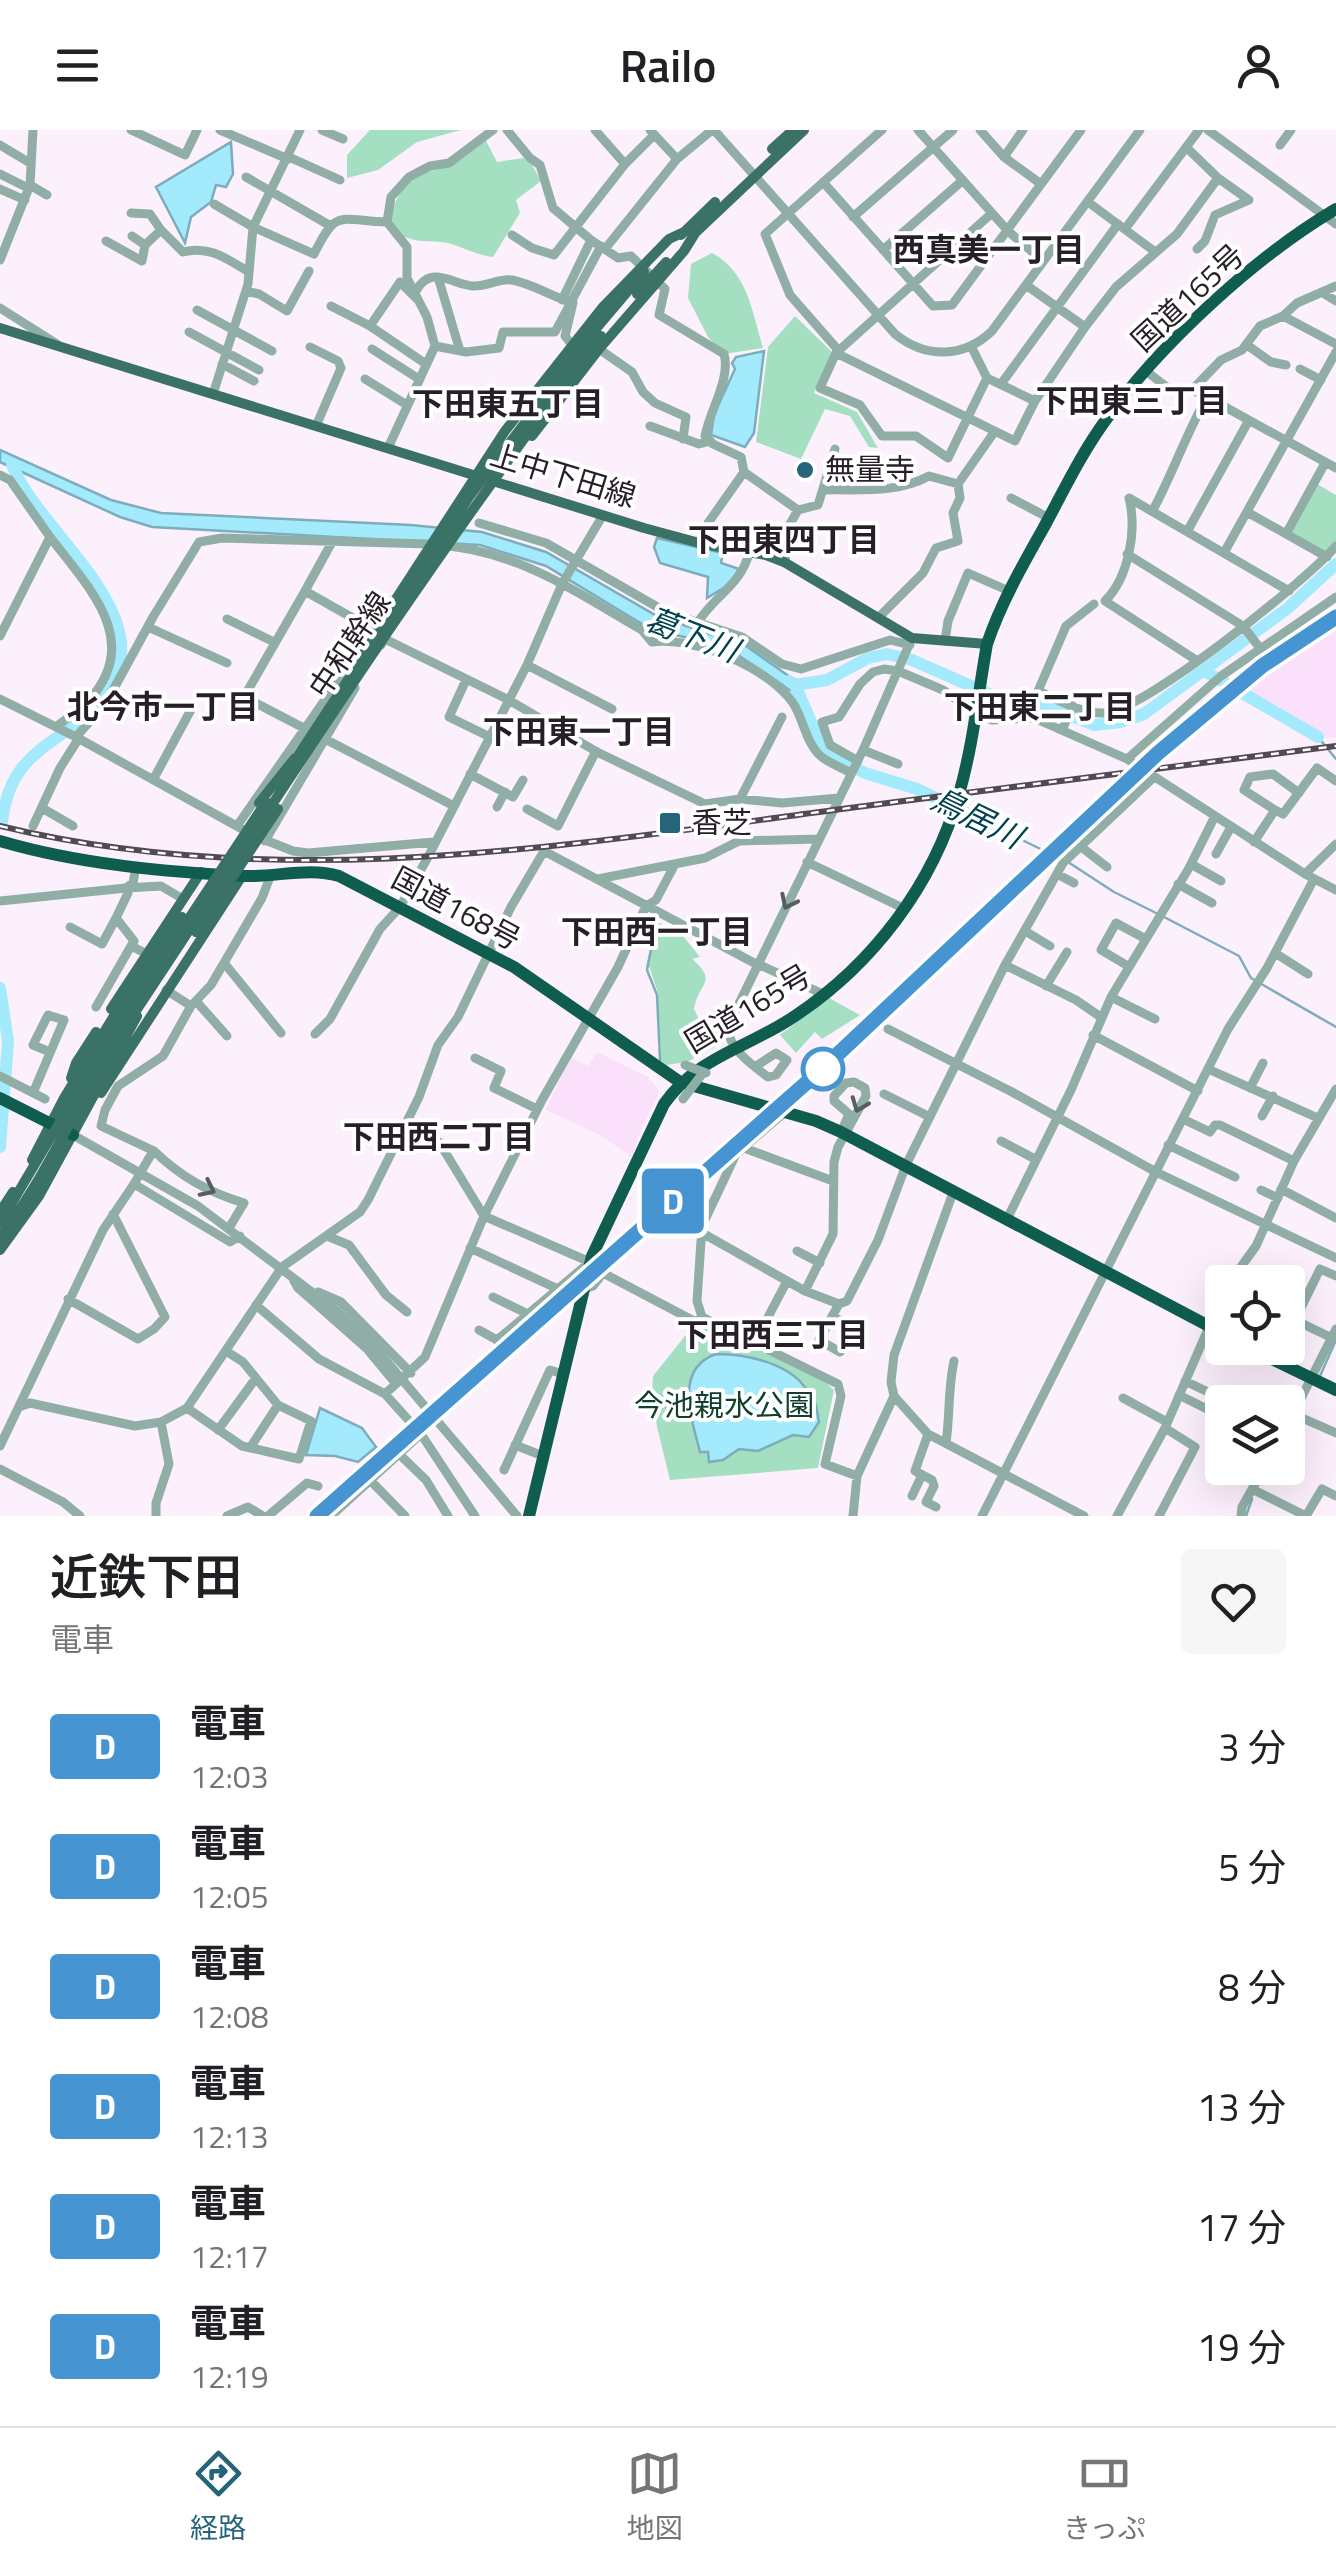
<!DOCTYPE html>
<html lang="ja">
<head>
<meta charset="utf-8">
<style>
	:root { --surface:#fff; --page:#f6f6f6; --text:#202124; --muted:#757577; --line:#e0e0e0; --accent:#26647a }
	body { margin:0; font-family:"Titillium Web","Noto Sans JP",sans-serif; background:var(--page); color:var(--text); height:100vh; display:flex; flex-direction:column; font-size:38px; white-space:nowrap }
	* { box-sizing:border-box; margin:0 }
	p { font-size:32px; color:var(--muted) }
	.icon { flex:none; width:55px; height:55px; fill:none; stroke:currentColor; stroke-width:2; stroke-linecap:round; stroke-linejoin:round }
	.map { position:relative; height:1386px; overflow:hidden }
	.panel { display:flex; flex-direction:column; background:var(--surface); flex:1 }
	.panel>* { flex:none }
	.badge { padding:0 20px; border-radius:8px; font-size:35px; line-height:65px }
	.fabs { position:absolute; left:1205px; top:1135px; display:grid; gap:20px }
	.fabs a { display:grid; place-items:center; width:100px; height:100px; border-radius:10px; background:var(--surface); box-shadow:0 10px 40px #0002; font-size:50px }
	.map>.badge { position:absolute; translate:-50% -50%; box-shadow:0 0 0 5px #fff }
	.round { display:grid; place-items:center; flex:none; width:105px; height:105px; border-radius:10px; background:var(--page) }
	.summary { display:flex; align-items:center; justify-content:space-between; height:170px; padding:0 50px }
	h1 { font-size:48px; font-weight:600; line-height:75px }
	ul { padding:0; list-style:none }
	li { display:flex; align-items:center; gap:30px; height:120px; padding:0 50px }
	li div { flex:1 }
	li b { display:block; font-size:38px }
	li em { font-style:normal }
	li .badge { min-width:110px; font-weight:700; text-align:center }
	header { display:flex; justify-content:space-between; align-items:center; height:130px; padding:0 50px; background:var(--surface); font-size:45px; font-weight:600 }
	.tabs { display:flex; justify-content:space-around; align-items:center; height:140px; border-top:2px solid var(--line); background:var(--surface); font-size:28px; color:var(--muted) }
	.tabs a { display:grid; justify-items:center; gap:5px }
	.tabs .on { color:var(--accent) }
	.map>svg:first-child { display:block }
</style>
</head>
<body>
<header><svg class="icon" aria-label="menu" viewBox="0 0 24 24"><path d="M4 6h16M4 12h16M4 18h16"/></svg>Railo<svg class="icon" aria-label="person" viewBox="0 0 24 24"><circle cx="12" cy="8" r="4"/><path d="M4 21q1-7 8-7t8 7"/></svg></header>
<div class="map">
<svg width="1336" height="1386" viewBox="0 0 1336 1386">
	<rect width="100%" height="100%" fill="#fcf0fc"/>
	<path fill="#fae0fb" d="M1336,491V607L1327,608L1241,559L1294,518Z
		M597,922L648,947L658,959V966L643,995L632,1027L600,1005L546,980L570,927L588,936Z"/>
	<path fill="#a5dfc1" d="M370,0H461L417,12L378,40L347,48V25Z
		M485,9L497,32L524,28L532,35L541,51L516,70L520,83L493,127C476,125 463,117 448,113C435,110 421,113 408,108C379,99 395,64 411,50C421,40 435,42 446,36C460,29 472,18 485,9Z
		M712,123C748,142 752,182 763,218L724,224L708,207L688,168L691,134Z
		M795,186L832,222L814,263L857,282L878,318L869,317L850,286L825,279L801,329L756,312L768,217Z
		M1317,354L1336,365V413L1328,423L1292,404L1291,400Z
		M645,785L683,806L700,827L692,829C719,852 698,853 694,879L702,895L725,903L723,913L687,932L666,935L661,931L658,863L649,836L646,837L652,809L643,791Z
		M829,868L860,885L822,909L815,902L796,923L780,905Z
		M709,1194L823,1250L834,1260L818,1338L670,1350L657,1297L652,1264L653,1246L685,1206Z"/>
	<path fill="#a2eafc" stroke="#7dadbc" stroke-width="2.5" d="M231,12L233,44L226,57L216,55L211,72L191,87L185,113L156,57Z
		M764,221L754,303L745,317L711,305L714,284L735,239L732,233L736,227Z
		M0,320L111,370L161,383L411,395L482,402L546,422L657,486L746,516L793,549L801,551L802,561L793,562L738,525L698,510L652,500L546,436L480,415L152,397L120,387L0,332Z
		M657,408L723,423L721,433L739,439L730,454L707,468L708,447L660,433L654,417Z
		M716,1224C749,1224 805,1236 811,1273L816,1275L819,1292L809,1307L793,1305L758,1321L739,1319L723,1330L709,1332L708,1322H700C692,1290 673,1239 716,1224Z
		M320,1278L362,1298L376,1317L358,1332L335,1326L306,1325Z"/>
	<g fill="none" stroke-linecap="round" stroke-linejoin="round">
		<path stroke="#7dadbc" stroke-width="2.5" d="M1318,607L1336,629
			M1018,708L1061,729
			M1068,732L1114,762L1156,783
			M649,785L645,794L653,810L647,840L657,865L660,930
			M1164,787L1239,826L1251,848L1336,897
			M1320,1246L1336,1210
			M1246,1386L1252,1369"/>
		<path stroke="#a2eafc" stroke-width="12" d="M1208,543L1318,607
			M789,551L795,555L827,550L868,528L887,524L912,530L1005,571L1044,575L1094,595L1120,592L1144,584L1288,478L1336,434
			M795,555L824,622L865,643L917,659L1018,708
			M2,692C11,618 56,619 99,572C175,491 35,402 12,334
			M0,858L8,911L0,1017"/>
		<path stroke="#91aea6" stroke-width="9" d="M131,0L185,25L197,0
			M220,0L288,29
			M322,0L343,9
			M507,0L530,28L540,35L553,78L591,110L618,128L631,126L665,159L659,185L724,224C731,249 710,279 705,306L713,314L741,327L744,342L708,393L703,414
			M595,0L625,34
			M650,0L677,29
			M714,0L895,204C926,229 964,228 992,201L1140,0
			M918,0L1008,101L1043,131
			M980,0L1004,27L1041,54
			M1208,0L1336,94
			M0,15L30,33
			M1280,15L1291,0
			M1186,17L1218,48L1249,70L1215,85L1205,111L1197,119
			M289,27L340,50
			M1004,27L1023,0
			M0,44L28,58
			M246,47L329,95
			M823,52L933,176L952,175L1081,0
			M30,55L47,65
			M0,59L25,70
			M1088,72L1154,121
			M214,74L253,97L314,124C337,78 338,90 387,92
			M131,83L150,84L161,100
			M853,87L953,0
			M1125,99L1199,0
			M512,105L532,118L554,125L625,34L654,5
			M132,106L145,115
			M106,111L142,131L145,115L161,100L183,122C209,115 227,129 249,142
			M605,119L677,29L712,0
			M883,120L963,50
			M0,130L30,55L33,0
			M438,147L460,221
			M1026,155L1085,197
			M246,161L259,164L287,181L309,141
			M416,161C431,134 452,154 473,156C486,157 499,148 512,150C533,154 553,167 573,173L565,206L572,215
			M1321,162L1336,171
			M418,170L400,152L370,196L426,234
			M562,170L591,110
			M331,176L370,196
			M0,178L57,214
			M197,180L272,221
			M1283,186L1336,214
			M189,202L259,240
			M1247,215L1271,232L1286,235
			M435,216L466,222L499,218L503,202H555L601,116
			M971,216L987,248L948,328L916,306H882L860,275L820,258L836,223L992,83
			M310,217L338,231L341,238L316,296
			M372,219L419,249
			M599,219L632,242L643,262L655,273L686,287L683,309
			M839,221L790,165L765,104L882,0
			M836,223L1015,311L1035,271L1085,197L1116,157L1177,104L1218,48
			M222,234L254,251
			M1300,239L1321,250
			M1146,241L1168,258L1192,260L1207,267L1336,338
			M987,248L1035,271
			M365,249L407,275
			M1001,254L1118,94
			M1192,260L1221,230L1242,220L1260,196L1283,186L1297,173L1336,156
			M213,264L248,154L253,97L300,0
			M650,296L699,314L710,311
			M388,318L435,216L427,187L407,148V117L387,92L391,67L409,47L430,36L449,33L493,0
			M744,342L798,380L818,375L835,319
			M0,345L10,350L50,407L0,506
			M823,360C859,359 896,364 929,346L958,354
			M1011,368L1049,388
			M1153,380C1173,343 1186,304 1207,267
			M1247,382L1327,427
			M479,393L546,413L666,482L742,507L782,534L801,539L890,510L910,515
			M1188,400L1249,290
			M1286,404L1325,333
			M50,407C88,457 145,512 87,572C78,581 66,589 56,597
			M1225,421L1336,222
			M1127,424L1243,496L1259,517
			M784,432L790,412L786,401L798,380
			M305,461L332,412
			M1094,474L1066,496L1038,561C1059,570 1082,584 1104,583C1144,581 1306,451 1336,416
			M878,488L923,443L936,418L958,411L953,383L960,368L958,354L995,301
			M227,489L274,512
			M698,492C715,465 741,455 749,423
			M148,497L227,533
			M370,505L374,500L305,461L244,567L454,676
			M945,511L948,491L968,443L1009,461
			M381,515L385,509L509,570L597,622L705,674L740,669L782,673L839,668
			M1196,530L1105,471C1129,447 1137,400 1129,368L1289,461
			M527,535L612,579
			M466,550L449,587L490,607
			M0,569L76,607L242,699
			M1062,600L1073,576
			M76,607L106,573L153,487L199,412L222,408L429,414C516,419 569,458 642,500L652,512C694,506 769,538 793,573C804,590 806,615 823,628C832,634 842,638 851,643
			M863,620L898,634
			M1127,629L1221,546L1336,467
			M858,631L830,615L822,592L839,587L860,554L873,542L884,539L898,541L943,560L975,583L992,590L1034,588L1127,629L1305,744L1336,760
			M470,644L513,667L523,650
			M153,650L193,576
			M740,669L782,587
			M497,677L505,662
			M42,678L73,696
			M527,679L558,696L596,621
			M1275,680L1283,684L1317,638L1336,651
			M33,696L60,638L79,608
			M237,696L361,518
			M260,708L293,721L308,723L434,712
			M265,711L355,558
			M1254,712L1275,680L1244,660L1250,647L1273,644L1299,663
			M1080,716L1107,737
			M1216,724L1231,697
			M807,732L905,779
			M1191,734L1221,751
			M1057,744L1074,753
			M1305,744L1336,714
			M598,749L705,728L739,711L818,709
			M1178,754L1212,773
			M0,771L126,758L133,753L136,736
			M70,797L102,814L116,788
			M1025,801L1050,816
			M1275,823L1308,844
			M147,824L131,816L134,811L116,788L128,763L126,758L161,756L183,769
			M225,834L281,903
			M758,834L825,865
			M1005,835L1076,870L1102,888
			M1128,836L1101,820L1116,793L1144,808
			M1046,856L1067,822
			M166,860L191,876
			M1111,867L1155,889
			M196,871L227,906
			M96,877L131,816
			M888,899L1012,962L1156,1042L1336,1128
			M315,904L330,889L380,799L400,777L428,727L527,535L562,454L603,385
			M1093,905L1198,961
			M475,928L501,941L494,958L537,979
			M756,936L776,923L787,930L776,945L768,947C752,935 727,918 728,896L863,620L912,508
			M1208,939L1318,988
			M0,946L45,969
			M1250,958L1263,933
			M33,963L64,890L48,885L33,915L50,922
			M884,964L930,987
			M1262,986L1273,966
			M1183,989L1210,1002L1215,995H1220L1294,1031
			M404,1001L439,1012L484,1086L590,1132L497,1210L479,1200
			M73,1005L198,1076L337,1181
			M1001,1011L1035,1029
			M1168,1015L1235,1047
			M744,1018L833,1051
			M154,1021C181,1047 208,1062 244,1073L229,1098
			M149,1028L154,1021L101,996L105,980L118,956L163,926L191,876L211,855L262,768L270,747
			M1281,1059L1336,1088
			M1261,1060L1278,1068
			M1007,1089L1071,960L1111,867L1189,738L1215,686
			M704,1104L805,1161L839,1174L847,1171L878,1110L906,1035L1005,835L1063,733L1154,647
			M327,1106L349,1115L386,1165L407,1182
			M470,1118L558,1159
			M797,1121L820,1133
			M293,1149L298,1158L367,1219L396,1254
			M1230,1152L1256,1116L1294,1031L1336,959
			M584,1159L593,1156L603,1143L696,1192L702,1187L697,1171L702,1096L736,1024L785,982
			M805,1161L833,1104L834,1032L838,1017L866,966L865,958L854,952L846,953L834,966V971L849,984L841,1002
			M318,1162L341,1172L411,1243
			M493,1167L528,1184
			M68,1169L138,1209L154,1199L165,1187L113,1084
			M256,1175L319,1229L385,1264L425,1227L484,1086L542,970L618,837L646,776L656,770L674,736
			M832,1186L854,1198L840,1222L819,1210L839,1174
			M702,1187L838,1254L841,1266L825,1334L857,1346
			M767,1189L787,1151
			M1332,1208L1295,1190L1320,1139L1336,1146
			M1185,1251L1229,1272
			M385,1264L421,1304
			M1179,1265L1217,1284
			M894,1266L928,1304L1084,1386
			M1123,1268L1167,1292
			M19,1277L30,1273L135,1296L161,1292L187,1278L282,1137L360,1082L368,1070L419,967L438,915L458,887L511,777L544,721L758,835
			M187,1278L242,1316L299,1329L311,1291L278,1275L243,1232L226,1221
			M1293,1284L1336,1303
			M1288,1294L1336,1199
			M218,1300L256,1248
			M928,1304L915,1341L932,1350L934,1356L926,1372L936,1377
			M946,1313C950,1285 948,1258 954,1231
			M515,1315L543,1326
			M0,1316L103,1100L134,1054L230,1112L240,1106
			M250,1318L278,1275
			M399,1324L426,1350L448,1386
			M477,1338L517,1386
			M0,1339L63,1372L80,1386
			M504,1340L550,1240L563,1244
			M370,1350L405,1386
			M1252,1359L1306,1386L1322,1359L1336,1366
			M912,1366L922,1345
			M156,1386V1373L169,1334L161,1292
			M227,1386L248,1377L263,1386
			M268,1386L307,1353L318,1356
			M331,1386L421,1304L475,1386
			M853,1386L857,1346L894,1266L891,1252L894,1225L954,1060
			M982,1386L1228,899L1267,838L1314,749
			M1117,1386L1165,1298L1222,1167
			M1159,1386L1195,1317L1165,1298
			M1241,1386L1242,1377L1264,1338"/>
		<path stroke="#3a7265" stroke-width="10" d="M772,19L793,0
			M696,102L804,0
			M681,105L715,72
			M637,164L666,132
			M0,198L644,398L703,414L766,425L784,432L912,508L987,514
			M594,201L644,142
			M532,306L599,219L684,121L697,100
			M361,523L505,301L602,178L669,109L684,102
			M111,879L201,742
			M71,948L76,933L96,902
			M101,963L242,746
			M32,1030L64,968L120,876
			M0,1082L13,1062
			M0,1120L39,1066L137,886"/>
		<path stroke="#0e5d4f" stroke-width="12" d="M0,711C78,734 165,742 246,746C277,747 309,737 339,746L514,837L680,952L816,991L841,1002L1222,1203
			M0,968L73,1005
			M1249,1218L1336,1260
			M529,1386L592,1126L664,974C698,926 748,918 795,886C873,834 933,755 959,664C973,616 978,564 987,514C1001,473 1022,436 1044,397C1063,362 1081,324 1105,291C1160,214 1255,127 1336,79"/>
		<defs>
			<path id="rail" d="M0,696C275,763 558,717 834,680C1001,658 1168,637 1336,616
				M310,1386L821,937L1201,579L1289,513L1336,483"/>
		</defs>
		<use href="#rail" stroke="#524a53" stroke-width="6"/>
		<use href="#rail" stroke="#fff" stroke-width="2.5" stroke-dasharray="8" stroke-linecap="butt"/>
		<path stroke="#91aea6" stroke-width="9" d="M685,935L706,943
			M683,969L703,943
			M134,1054L149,1028
			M337,1181L377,1220L477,1338"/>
		<path stroke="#3a7265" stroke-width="10" d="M293,633L469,367L594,201
			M259,673L295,628
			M196,802L278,679
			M116,880L182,787
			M0,1093L106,914L266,672
			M0,1107C49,1043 80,967 124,899C279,665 430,428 601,206"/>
	</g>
	<defs><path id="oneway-chevron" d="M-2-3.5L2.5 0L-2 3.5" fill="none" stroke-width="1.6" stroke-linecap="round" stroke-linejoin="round" transform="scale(2.5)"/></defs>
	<g stroke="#565f60">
		<use href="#oneway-chevron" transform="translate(788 772) rotate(116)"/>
		<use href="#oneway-chevron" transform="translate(859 975) rotate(111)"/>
		<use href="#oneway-chevron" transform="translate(208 1059) rotate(26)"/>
	</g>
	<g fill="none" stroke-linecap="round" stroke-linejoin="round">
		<defs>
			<path id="line" d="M317,1386L822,939L1158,623L1262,536L1336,487"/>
		</defs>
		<use href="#line" stroke="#fff" stroke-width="22"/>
		<use href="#line" stroke="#4694d1" stroke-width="15"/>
	</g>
	<g fill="#26647a" stroke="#fff" stroke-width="4">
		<circle cx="805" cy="340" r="10"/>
		<rect x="658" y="681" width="24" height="24" rx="5"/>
	</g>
	<circle fill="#fff" stroke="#4694d1" stroke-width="5" cx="823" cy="939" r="20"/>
	<g text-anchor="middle" stroke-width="8" stroke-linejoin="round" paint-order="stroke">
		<g font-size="30" fill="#261f27" stroke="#fff">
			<text transform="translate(1188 168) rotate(-43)" y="10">国道165号</text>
			<text transform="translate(563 346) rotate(17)" y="10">上中下田線</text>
			<text transform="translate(350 515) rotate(-56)" y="10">中和幹線</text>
			<text transform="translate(456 779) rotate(28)" y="10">国道168号</text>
			<text transform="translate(748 879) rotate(-31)" y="10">国道165号</text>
		</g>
		<g font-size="30" fill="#261f27" stroke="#fff" text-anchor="start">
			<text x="825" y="350">無量寺</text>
			<text x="692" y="703">香芝</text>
		</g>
		<g font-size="30" fill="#10402c" stroke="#fff">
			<text x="724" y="1286">今池親水公園</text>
		</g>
		<g font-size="32" font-weight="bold" fill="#261f27" stroke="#fff">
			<text x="989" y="131">西真美一丁目</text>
			<text x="1132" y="282">下田東三丁目</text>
			<text x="508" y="285">下田東五丁目</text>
			<text x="784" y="421">下田東四丁目</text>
			<text x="163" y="588">北今市一丁目</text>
			<text x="1040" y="588">下田東二丁目</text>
			<text x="579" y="613">下田東一丁目</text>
			<text x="657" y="813">下田西一丁目</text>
			<text x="439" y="1018">下田西二丁目</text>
			<text x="773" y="1216">下田西三丁目</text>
		</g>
		<g font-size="32" font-style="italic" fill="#00434f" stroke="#fff">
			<text transform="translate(692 505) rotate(21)" y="11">葛下川</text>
			<text transform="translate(977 688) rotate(26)" y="11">鳥居川</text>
		</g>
	</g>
</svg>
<div class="fabs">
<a><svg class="icon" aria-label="locate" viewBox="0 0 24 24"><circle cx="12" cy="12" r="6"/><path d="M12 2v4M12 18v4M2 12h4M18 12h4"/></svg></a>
<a><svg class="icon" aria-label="layers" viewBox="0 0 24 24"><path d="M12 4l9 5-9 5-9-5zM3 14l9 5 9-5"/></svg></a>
</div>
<b class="badge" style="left:673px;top:1071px;background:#4694d1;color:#fff">D</b>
</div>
<section class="panel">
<div class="summary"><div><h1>近鉄下田</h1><p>電車</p></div><a class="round"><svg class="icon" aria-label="heart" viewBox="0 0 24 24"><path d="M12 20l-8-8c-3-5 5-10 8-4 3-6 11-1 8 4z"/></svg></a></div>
<ul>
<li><span class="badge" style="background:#4694d1;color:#fff">D</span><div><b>電車</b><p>12:03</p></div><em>3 分</em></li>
<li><span class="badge" style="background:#4694d1;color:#fff">D</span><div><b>電車</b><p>12:05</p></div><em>5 分</em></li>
<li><span class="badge" style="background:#4694d1;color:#fff">D</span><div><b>電車</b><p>12:08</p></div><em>8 分</em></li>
<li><span class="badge" style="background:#4694d1;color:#fff">D</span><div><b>電車</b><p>12:13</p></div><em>13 分</em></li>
<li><span class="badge" style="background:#4694d1;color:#fff">D</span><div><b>電車</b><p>12:17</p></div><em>17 分</em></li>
<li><span class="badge" style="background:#4694d1;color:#fff">D</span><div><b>電車</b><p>12:19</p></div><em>19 分</em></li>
</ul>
</section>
<nav class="tabs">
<a class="on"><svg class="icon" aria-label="directions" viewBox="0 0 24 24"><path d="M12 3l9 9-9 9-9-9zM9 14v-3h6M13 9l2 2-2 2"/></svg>経路</a>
<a><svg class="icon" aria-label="map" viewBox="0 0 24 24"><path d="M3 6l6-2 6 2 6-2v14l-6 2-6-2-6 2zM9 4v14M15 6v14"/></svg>地図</a>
<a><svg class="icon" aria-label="tickets" viewBox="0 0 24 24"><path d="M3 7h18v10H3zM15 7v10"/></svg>きっぷ</a>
</nav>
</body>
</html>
